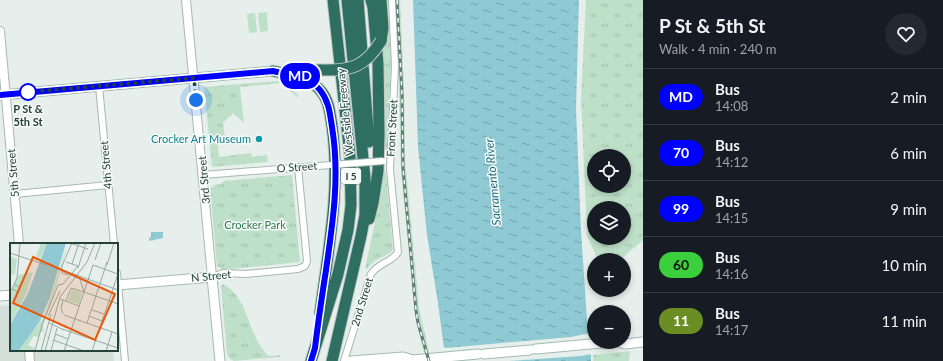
<!DOCTYPE html>
<html lang="en">
<head>
<meta charset="utf-8">
<style>
	:root { --surface:#171b24; --page:#242831; --text:#f1f3f6; --muted:#9ea1a6; --line:#363941 }
	body { margin:0; font-family:Lato,sans-serif; background:var(--page); color:var(--text); height:100vh; display:flex; flex-direction:column; font-size:15px; white-space:nowrap }
	* { box-sizing:border-box; margin:0 }
	p { font-size:13px; color:var(--muted) }
	.icon { flex:none; width:22px; height:22px; fill:none; stroke:currentColor; stroke-width:2; stroke-linecap:round; stroke-linejoin:round }
	.map { position:relative; flex:1; overflow:hidden }
	.panel { display:flex; flex-direction:column; background:var(--surface); width:300px }
	.panel>* { flex:none }
	.badge { padding:0 8px; border-radius:13px; font-size:14px; line-height:26px }
	.controls { position:absolute; left:587px; top:149px; display:grid; gap:8px }
	.controls a { display:grid; place-items:center; width:44px; height:44px; border-radius:50%; background:var(--surface); box-shadow:0 2px 6px #0003; font-size:20px }
	.you { position:absolute; width:20px; height:20px; margin:-10px; border:3px solid #fff; border-radius:50%; background:#1a73e8; box-shadow:0 0 0 6px #1a73e833 }
	.map>.badge { position:absolute; translate:-50% -50%; box-shadow:0 0 0 2px #fff }
	.round { display:grid; place-items:center; flex:none; width:42px; height:42px; border-radius:21px; background:var(--page) }
	.overview { display:flex; align-items:center; justify-content:space-between; height:68px; padding:0 16px }
	h1 { font-size:19px; font-weight:700; line-height:30px }
	ul { padding:0; list-style:none }
	li { display:flex; align-items:center; gap:12px; height:56px; padding:0 16px; border-top:1px solid var(--line) }
	li div { flex:1 }
	li b { display:block; font-size:15px }
	li em { font-style:normal }
	li .badge { min-width:44px; font-weight:700; text-align:center }
	main { display:flex; flex:1; min-height:0 }
	.map>svg:first-child { display:block }
</style>
</head>
<body>
<main>
<div class="map">
<svg width="643" height="361" viewBox="0 0 643 361">
	<defs>
		<pattern id="grass-tufts" width="24" height="20" patternUnits="userSpaceOnUse"><rect width="24" height="20" fill="#bfe0c8"/><path d="M3 7l-1-3M5 7V3M7 7l1-3M15 17l-1-3M17 17v-4M19 17l1-3" fill="none" stroke="#a4c1ad"/></pattern>
		<pattern id="water-ripples" width="26" height="14" patternUnits="userSpaceOnUse"><rect width="26" height="14" fill="#8ec9d4"/><path d="M2 4q2-2 4 0t4 0M15 11q2-2 4 0t4 0" fill="none" stroke="#74a5ad"/></pattern>
	</defs>
	<rect width="100%" height="100%" fill="#e6efeb"/>
	<path fill="#d4dfda" d="M11,305V350H113L114,361H0V306Z"/>
	<path fill="url(#grass-tufts)" fill-rule="evenodd" d="M395,0H400L404,88L405,159L419,307L431,361H426L415,316L401,171L399,91Z
		M586,0H643V240L620,260H598L587,236L581,97ZM594,156H624V186H594ZM594,208H624V238H594Z
		M388,22H390L391,63L387,149L384,154L381,51Z
		M279,81L283,82L299,96L297,97L281,83L240,87L244,123L233,113L223,123L225,138L217,139L219,157L251,153L252,157L267,155L268,162L212,167L204,87Z
		M383,168L386,174L393,250C385,258 374,258 367,269H365L379,203Z
		M292,175L300,262L221,270L220,267H217L210,187H214L213,185L221,184L224,181Z
		M223,284C251,299 246,336 269,356L280,355V357L234,361L230,359L228,355H227L221,286Z
		M630,351L629,361H593V355Z"/>
	<path fill="#bfe0c8" d="M267,12L268,31L260,32L258,13Z
		M255,13L257,32L249,33L247,14Z"/>
	<path fill="url(#water-ripples)" d="M413,0H579L576,109L581,231L588,334L591,354V361H448L444,349L438,303L427,235L418,147Z
		M151,232H163V238L149,241V238L151,237Z"/>
	<path fill="#e6efeb" d="M590,333L593,354L580,356L510,361H446L441,346L446,348L571,337Z"/>
	<g fill="none" stroke-linecap="round" stroke-linejoin="round">
		<defs>
			<path id="minor" d="M99,86L114,244
				M203,175L331,165
				M15,194L108,185
				M117,273L125,361
				M212,277L223,273L246,274L298,269L305,266L307,261L298,167
				M344,361L371,274C379,262 393,262 398,252L390,169L395,66L392,0"/>
			<path id="tertiary" d="M186,0L212,277
				M0,31L19,244
				M29,350L30,361"/>
			<path id="secondary" d="M0,95L273,71
				M117,285L212,277L220,361
				M0,296L11,295
				M619,342L625,344L643,342
				M536,349L612,342
				M484,354L530,350
				M351,361L403,357L413,360L478,354"/>
			<path id="motorway" d="M358,0L369,142
				M381,0L383,28L381,41
				M290,70H321
				M273,71C290,75 308,76 320,90C329,100 330,113 332,126C341,189 328,251 320,313
				M369,219L373,203L378,171L379,134L378,64L373,7L371,0
				M311,361L338,274L348,230L351,205L350,156L333,0
				M332,361L361,236L365,215V178L347,0"/>
		</defs>
		<use href="#minor" stroke="#a8b8b2" stroke-width="8"/>
		<use href="#tertiary" stroke="#a8b8b2" stroke-width="10"/>
		<use href="#secondary" stroke="#a4bbb3" stroke-width="11"/>
		<use href="#motorway" stroke="#c2cac8" stroke-width="13"/>
		<use href="#minor" stroke="#fff" stroke-width="6"/>
		<use href="#tertiary" stroke="#fff" stroke-width="8"/>
		<use href="#secondary" stroke="#fff" stroke-width="9"/>
		<use href="#motorway" stroke="#2f6f62" stroke-width="11"/>
		<defs>
			<path id="rail" d="M397,0L402,94L403,168L416,310L418,323L429,361"/>
		</defs>
		<use href="#rail" stroke="#5f7d75" stroke-width="3"/>
		<use href="#rail" stroke="#f7fbf9" stroke-width="1.5" stroke-dasharray="4.5" stroke-linecap="butt"/>
		<defs>
			<path id="minor-bridge" d="M331,165L383,161"/>
			<path id="motorway-bridge" d="M321,70C351,71 365,67 381,41"/>
		</defs>
		<use href="#minor-bridge" stroke="#a8b8b2" stroke-width="8" stroke-linecap="butt"/>
		<use href="#motorway-bridge" stroke="#c2cac8" stroke-width="13" stroke-linecap="butt"/>
		<use href="#minor-bridge" stroke="#fff" stroke-width="6"/>
		<use href="#motorway-bridge" stroke="#2f6f62" stroke-width="11"/>
	</g>
	<g fill="none" stroke-linecap="round" stroke-linejoin="round">
		<defs>
			<path id="line" d="M0,95L273,71C290,75 309,76 320,90C329,101 330,114 332,127C340,175 333,222 326,270C322,296 318,322 315,348L311,361"/>
		</defs>
		<use href="#line" stroke="#fff" stroke-width="9"/>
		<use href="#line" stroke="#00f" stroke-width="6"/>
		<path stroke="#24423a" stroke-width="4" stroke-dasharray="0 7.2" d="M28,92L194,78L196,100"/>
	</g>
	<circle fill="#fff" stroke="#00f" stroke-width="2" cx="28" cy="92" r="8"/>
	<circle fill="#0f9aa8" stroke="#f7fbf9" stroke-width="1.5" cx="259" cy="139" r="4"/>
	<g text-anchor="middle" stroke-width="3" stroke-linejoin="round" paint-order="stroke">
		<rect fill="#f7fbf9" stroke="#637a73" stroke-width="1" x="341" y="168" width="20" height="16" rx="3"/>
		<g font-size="10" font-weight="bold" fill="#24423a">
			<text x="351" y="180">I 5</text>
		</g>
		<g font-size="11" font-weight="bold" fill="#24423a" stroke="#f7fbf9">
			<text x="28" y="113">P St &amp;<tspan x="28" dy="13">5th St</tspan></text>
		</g>
		<g font-size="11" fill="#24423a" stroke="#f7fbf9">
			<text transform="translate(345 112) rotate(-96)" y="4">Westside Freeway</text>
			<text transform="translate(392 128) rotate(-87)" y="4">Front Street</text>
			<text transform="translate(106 165) rotate(-95)" y="4">4th Street</text>
			<text transform="translate(297 167) rotate(-4)" y="4">O Street</text>
			<text transform="translate(13 173) rotate(-95)" y="4">5th Street</text>
			<text transform="translate(204 180) rotate(-95)" y="4">3rd Street</text>
			<text transform="translate(211 276) rotate(-6)" y="4">N Street</text>
			<text transform="translate(362 302) rotate(-73)" y="4">2nd Street</text>
		</g>
		<g font-size="11" fill="#0d838f" stroke="#f7fbf9" text-anchor="end">
			<text x="251" y="143">Crocker Art Museum</text>
		</g>
		<g font-size="11" fill="#2d7a4b" stroke="#f7fbf9">
			<text x="255" y="229">Crocker Park</text>
		</g>
		<g font-size="12" font-style="italic" fill="#1c6f80" stroke="#f7fbf9">
			<text transform="translate(493 182) rotate(-95)" y="4">Sacramento River</text>
		</g>
	</g>
	<g transform="translate(10 243)">
		<rect width="108" height="108" fill="#e6efeb"/>
		<path d="M31,0H37L29,18L25,16ZM58,0L49,34L33,82L34,91L42,98L32,88L28,94L24,93L18,102L25,105L24,108H10L9,106L34,74ZM23,29L16,51L0,81V53L8,32ZM62,46L72,50L69,61L58,58Z" fill="#bfe0c8"/>
		<path d="M0,14L7,16L5,31L0,32Z" fill="#bfe0c8"/>
		<path d="M37,0H56L40,54L30,78L20,92L8,108H0V82L18,50Z" fill="#8ec9d4"/>
		<path fill="none" stroke="#98aaa4" stroke-width="1" d="M60,0L78,6M0,10L36,22M85,17L91,0M62,21L69,0M97,22L104,0M44,24L108,47M68,25L76,0M108,31L83,22L74,49L108,61M58,32L52,30V23L62,0M70,36L74,49M2,46L8,49L10,45L4,41M0,50L7,35L10,0M50,56L69,63M56,58L61,45L74,49M82,67L94,71M53,71L51,65L53,57M54,72L108,91M38,73L50,48M79,73L92,78M39,80L54,87M77,80L97,19M52,86L108,105M45,91L58,96M43,97L74,108M25,108L32,82L48,42L53,41L68,23L56,19M31,108L41,71M35,108L50,54L77,19L85,0M41,108L47,85M54,108L74,49M82,108L108,31M96,108L102,89"/>
		<path fill="#e8590c" fill-opacity="0.15" stroke="#e8590c" stroke-width="2" d="M23,14L105,51L85,97L3,60Z"/>
		<rect width="108" height="108" fill="none" stroke="#24423a" stroke-width="2"/>
	</g>
</svg>
<div class="controls">
<a><svg class="icon" aria-label="locate" viewBox="0 0 24 24"><circle cx="12" cy="12" r="6"/><path d="M12 2v4M12 18v4M2 12h4M18 12h4"/></svg></a>
<a><svg class="icon" aria-label="layers" viewBox="0 0 24 24"><path d="M12 4l9 5-9 5-9-5zM3 14l9 5 9-5"/></svg></a>
<a>+</a>
<a>−</a>
</div>
<div class="you" style="left:196px;top:100px"></div>
<b class="badge" style="left:300px;top:76px;background:#00f;color:#fff">MD</b>
</div>
<section class="panel">
<div class="overview"><div><h1>P St &amp; 5th St</h1><p>Walk · 4 min · 240 m</p></div><a class="round"><svg class="icon" aria-label="heart" viewBox="0 0 24 24"><path d="M12 20l-8-8c-3-5 5-10 8-4 3-6 11-1 8 4z"/></svg></a></div>
<ul>
<li><span class="badge" style="background:#00f;color:#fff">MD</span><div><b>Bus</b><p>14:08</p></div><em>2 min</em></li>
<li><span class="badge" style="background:#00f;color:#fff">70</span><div><b>Bus</b><p>14:12</p></div><em>6 min</em></li>
<li><span class="badge" style="background:#00f;color:#fff">99</span><div><b>Bus</b><p>14:15</p></div><em>9 min</em></li>
<li><span class="badge" style="background:#3acf3b;color:#111">60</span><div><b>Bus</b><p>14:16</p></div><em>10 min</em></li>
<li><span class="badge" style="background:#6b8e23;color:#fff">11</span><div><b>Bus</b><p>14:17</p></div><em>11 min</em></li>
</ul>
</section>
</main>
</body>
</html>
